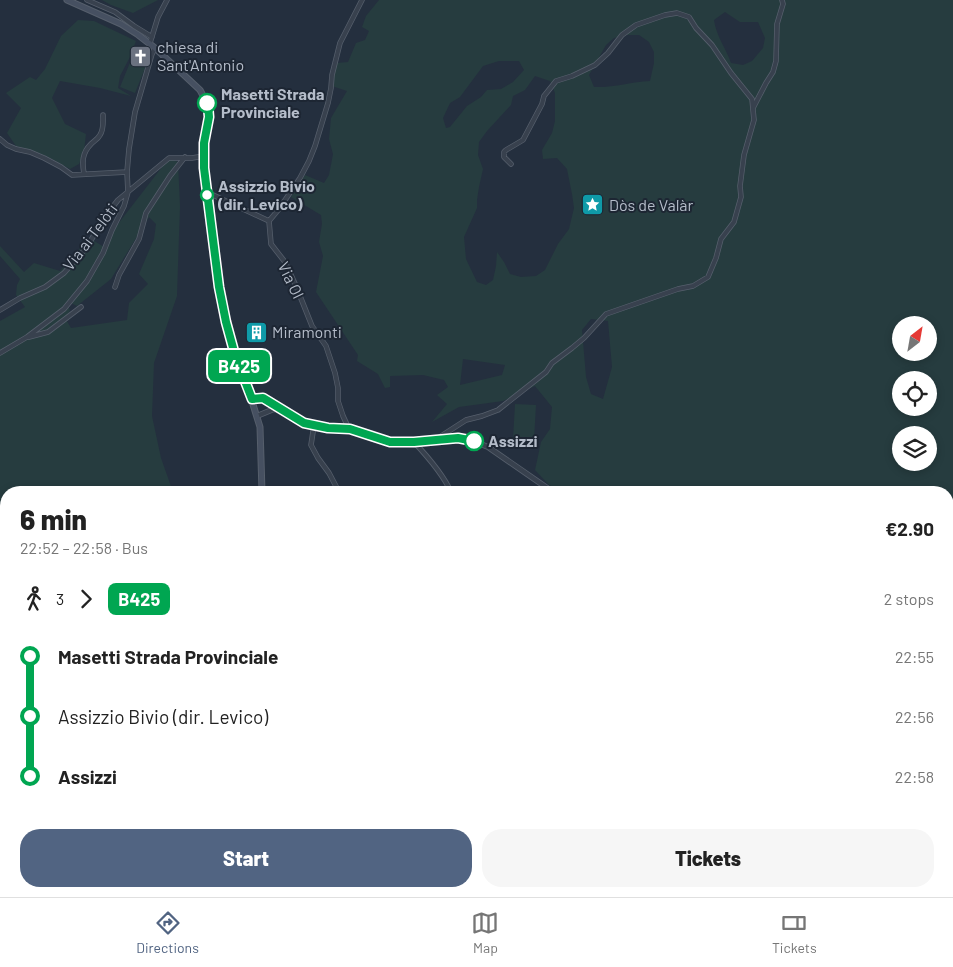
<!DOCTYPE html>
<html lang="en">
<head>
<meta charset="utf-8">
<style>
	:root { --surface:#fff; --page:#f6f6f6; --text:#222; --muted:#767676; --line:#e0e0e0; --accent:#516482 }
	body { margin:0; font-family:Barlow,sans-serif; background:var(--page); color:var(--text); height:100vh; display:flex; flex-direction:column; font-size:19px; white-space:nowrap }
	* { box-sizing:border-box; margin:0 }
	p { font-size:16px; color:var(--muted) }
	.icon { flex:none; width:28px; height:28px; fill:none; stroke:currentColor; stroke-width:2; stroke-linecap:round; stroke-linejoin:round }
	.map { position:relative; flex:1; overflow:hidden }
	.sheet { position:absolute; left:0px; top:486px; width:954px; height:411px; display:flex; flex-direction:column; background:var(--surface); border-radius:20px 20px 0 0; box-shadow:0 2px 8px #0003 }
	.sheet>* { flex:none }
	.badge { padding:0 10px; border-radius:8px; font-size:18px; line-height:32px }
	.needle { width:32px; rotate:31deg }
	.controls { position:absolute; left:892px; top:316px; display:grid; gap:10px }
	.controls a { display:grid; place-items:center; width:45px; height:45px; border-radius:50%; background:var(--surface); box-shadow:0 2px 8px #0003; font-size:25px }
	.map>.badge { position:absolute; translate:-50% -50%; box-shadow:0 0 0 2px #fff }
	.legs { display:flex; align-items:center; gap:8px; height:55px; padding:0 20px; font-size:16px }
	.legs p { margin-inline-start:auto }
	.headline { display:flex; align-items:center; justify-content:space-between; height:85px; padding:0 20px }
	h1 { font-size:28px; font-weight:800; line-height:38px }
	.button { display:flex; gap:10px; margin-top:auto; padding:10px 20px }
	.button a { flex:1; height:58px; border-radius:20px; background:var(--accent); color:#fff; font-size:20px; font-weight:800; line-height:58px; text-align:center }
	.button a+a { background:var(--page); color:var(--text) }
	ul { padding:0 20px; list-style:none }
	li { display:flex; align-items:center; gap:18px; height:60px; font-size:19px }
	li i { display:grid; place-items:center; width:8px; height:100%; margin:0 6px; background:currentColor }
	li i::after { content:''; width:12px; height:12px; margin:-6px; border:4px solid; border-radius:50%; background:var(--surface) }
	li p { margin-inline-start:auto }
	li:first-child i { background:linear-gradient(#0000 50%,currentColor 0) }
	li:last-child i { background:linear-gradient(currentColor 50%,#0000 0) }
	.menu { display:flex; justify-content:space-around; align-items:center; height:70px; border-top:1px solid var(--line); background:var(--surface); font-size:14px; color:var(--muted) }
	.menu a { display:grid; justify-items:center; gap:2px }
	.menu .active { color:var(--accent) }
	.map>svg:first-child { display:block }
</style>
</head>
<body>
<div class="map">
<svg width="953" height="897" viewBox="0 0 953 897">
	<rect width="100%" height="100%" fill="#242f3e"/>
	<path fill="#263c3f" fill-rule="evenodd" d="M102,0H158L133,13L111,5Z
		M379,0H953V897H743L738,891H948V492H562L549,485L535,470L541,442L550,429L552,407L535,386L503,401L459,407L432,422L447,404L437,395L448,387L444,380L423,375L390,376V387L385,388L378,374L357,361L358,355L316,292L323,256L319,242L322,224L321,215L291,197L305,175L324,183L329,175L333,154L329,139L331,118L347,91L332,86L336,63L348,62L356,43L365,40L369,31L362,27L366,16ZM725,12L740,22H758L765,38L763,48L752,61L743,65L731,63C726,48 716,36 714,20ZM627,35H639L649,42L654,52V63L650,81C631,82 612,88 594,87L589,75L606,45L614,38ZM499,61H519L524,70L513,82L501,89L487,90L481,97L467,106L450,127L446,128L443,118L450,103L460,97L483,66ZM535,76L550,81L555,93V121L552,133L542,150L543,159L557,158L567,169L572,194L574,208L569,229L558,244L545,270L536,276L521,277L510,274L504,262L497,252L496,266L493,280L486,285L477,282L466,259L464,237L477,208V200L479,187L483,169L478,155L479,142L487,131L511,105L513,96L525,90ZM591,319L608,321L612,367L603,399L591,394L586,377L582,330ZM901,325H929V352H901ZM463,359L505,365L502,375L460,385ZM901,380H929V408H901ZM901,435H929V462H901Z
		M78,20L94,21L136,41L130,57L120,76L118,88L131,96L100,88L60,81L52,98L65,124L86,134L84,151L79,164L70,169L46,156L16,146L7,133L21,108L6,93L30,77L36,80L45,69L61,36Z
		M131,60L146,66L135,93L120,87Z
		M169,158L178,162L180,206L177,296L154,363L152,416L161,458L173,492H6V720L0,716V321L25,307L16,295L17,285L20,279L0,256V246L24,272L34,263L60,271L89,238L106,248L111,233ZM149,217L156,224L154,239L139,274L148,284L129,303L127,320L71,328L65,318L70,311L67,301L77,306L111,279Z
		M515,404L536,405L534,440L513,439Z
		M6,794V891H107L106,897H0V795Z
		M350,891H670L673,892L676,897H345Z"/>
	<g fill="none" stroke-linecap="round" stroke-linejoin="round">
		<path stroke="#394c67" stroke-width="1" d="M596,891L603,897
			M331,897L337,891"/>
		<defs>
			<path id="minor" d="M87,0L115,12L134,26L152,37
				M150,43L158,17L167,0
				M753,108L766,83L773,72L776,61L777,24L783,4L782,0
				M0,139L7,145L16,149L30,152L44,158L61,167L72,175L127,172
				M84,174C82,162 82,153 91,144C94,141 98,139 100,135C104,129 103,122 103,115
				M207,194L213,195L269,221L271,244L285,262L296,286L312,326L326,346L335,373L338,388V401L343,416L349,429
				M269,221L279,209L300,178L309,161L315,146L328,103L331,88L332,75L340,43L362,0
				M115,287L119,275L139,239L146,213L170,176L185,157
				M0,310L20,298L45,287L64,273L87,247L104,218L118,200L169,158H192L204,156
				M29,337L48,332L81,307
				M0,353L27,337L64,309L87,281L103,253L112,230L124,206L128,192L127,172L129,149L135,112L152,54L155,48
				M314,425L311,445L318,458L329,473L339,492
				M435,440L466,420L482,416L498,410L546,372L552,363L572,348L584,338L606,314L678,289L693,286L708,277L716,258L721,239L734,222L741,197L740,186L744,155L754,120L752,99L731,73L712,45L696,28L689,17L677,13L665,15L636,25L622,35L608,53L595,65L572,76L556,81L544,96L542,104L523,140L506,150L504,152V157L511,164
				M414,442C428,457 443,474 451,492
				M677,891L678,897
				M730,891L734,897
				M113,897L114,891"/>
			<path id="tertiary" d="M252,399L258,398H263L305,423L327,428L349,429L390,442H414L458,438L471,440L488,447L553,492
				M257,416L274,409L281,410
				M413,897L416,891"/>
			<path id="secondary" d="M67,0L121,24L137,34L155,48L200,90L208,105L209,117L204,143V168L219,287L225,322L235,355L246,382L260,427L262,492
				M240,891L241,897"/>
		</defs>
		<use href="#minor" stroke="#565f6c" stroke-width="5.5"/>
		<use href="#tertiary" stroke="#565f6c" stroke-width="6"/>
		<use href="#secondary" stroke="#565f6c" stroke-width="7"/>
		<use href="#minor" stroke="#38414e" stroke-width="4"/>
		<use href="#tertiary" stroke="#38414e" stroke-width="4.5"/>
		<use href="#secondary" stroke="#465061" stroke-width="5"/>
	</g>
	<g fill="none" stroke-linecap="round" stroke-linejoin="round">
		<defs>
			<path id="line-1" d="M207,103L208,105L209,117L204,143V168L219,287L226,322L235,355L252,399L263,398L304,423L328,428L350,429L390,442H414L458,438L474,441"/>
		</defs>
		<use href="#line-1" stroke="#fff" stroke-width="11"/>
		<use href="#line-1" stroke="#00a651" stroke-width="8"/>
	</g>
	<defs>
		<symbol id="church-square" viewBox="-11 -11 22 22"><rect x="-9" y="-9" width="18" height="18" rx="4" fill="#6b7280" stroke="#1d2633"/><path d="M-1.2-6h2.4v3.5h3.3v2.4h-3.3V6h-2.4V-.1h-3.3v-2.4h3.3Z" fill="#fff"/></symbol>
		<symbol id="sight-square" viewBox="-11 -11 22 22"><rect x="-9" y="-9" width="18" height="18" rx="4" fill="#0f9aa8" stroke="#1d2633"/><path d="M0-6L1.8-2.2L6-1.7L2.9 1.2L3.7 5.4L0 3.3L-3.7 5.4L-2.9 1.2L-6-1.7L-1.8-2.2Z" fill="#fff"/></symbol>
		<symbol id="building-square" viewBox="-11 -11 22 22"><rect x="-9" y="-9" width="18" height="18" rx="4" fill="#0f9aa8" stroke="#1d2633"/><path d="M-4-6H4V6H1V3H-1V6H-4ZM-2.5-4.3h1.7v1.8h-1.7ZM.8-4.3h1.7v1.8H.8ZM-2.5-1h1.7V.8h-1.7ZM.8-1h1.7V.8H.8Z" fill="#fff"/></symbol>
	</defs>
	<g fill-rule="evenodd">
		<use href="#church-square" x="128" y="44" width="25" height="25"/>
		<use href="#sight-square" x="580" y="192" width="25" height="25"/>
		<use href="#building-square" x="244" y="320" width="25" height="25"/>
	</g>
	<g fill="#fff" stroke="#00a651" stroke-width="2.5">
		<circle cx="207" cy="103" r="9"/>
		<circle cx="207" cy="195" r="6"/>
		<circle cx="474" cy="441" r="9"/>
	</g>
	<g text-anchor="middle" stroke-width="4" stroke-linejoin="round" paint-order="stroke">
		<g font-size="16" fill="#b4bcc9" stroke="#1d2633" text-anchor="start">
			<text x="157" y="53">chiesa di<tspan x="157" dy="18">Sant'Antonio</tspan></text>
			<text x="609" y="211">Dòs de Valàr</text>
			<text x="272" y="338">Miramonti</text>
		</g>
		<g font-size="16" font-weight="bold" fill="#b4bcc9" stroke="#1d2633" text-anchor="start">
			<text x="221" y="100">Masetti Strada<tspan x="221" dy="18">Provinciale</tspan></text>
			<text x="218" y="192">Assizzio Bivio<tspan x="218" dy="18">(dir. Levico)</tspan></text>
			<text x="488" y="447">Assizzi</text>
		</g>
		<g font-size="16" fill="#b4bcc9" stroke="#1d2633">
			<text transform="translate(90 237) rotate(-53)" y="6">Via ai Telòti</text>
			<text transform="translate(291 280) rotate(64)" y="6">Via Ol</text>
		</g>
	</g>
</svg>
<div class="controls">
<a><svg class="needle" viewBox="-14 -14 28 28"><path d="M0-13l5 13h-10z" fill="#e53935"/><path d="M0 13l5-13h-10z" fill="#767676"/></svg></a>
<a><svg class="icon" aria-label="locate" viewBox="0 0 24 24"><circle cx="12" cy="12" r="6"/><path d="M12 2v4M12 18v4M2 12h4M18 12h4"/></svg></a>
<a><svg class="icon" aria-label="layers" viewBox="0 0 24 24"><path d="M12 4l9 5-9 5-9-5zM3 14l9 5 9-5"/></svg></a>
</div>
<b class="badge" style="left:239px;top:366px;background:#00a651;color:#fff">B425</b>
<section class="sheet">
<div class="headline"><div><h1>6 min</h1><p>22:52 – 22:58 · Bus</p></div><b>€2.90</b></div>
<div class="legs"><svg class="icon" aria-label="walk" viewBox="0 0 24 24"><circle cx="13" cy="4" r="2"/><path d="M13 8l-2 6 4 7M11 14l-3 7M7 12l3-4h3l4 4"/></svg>3<svg class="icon" aria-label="forward" viewBox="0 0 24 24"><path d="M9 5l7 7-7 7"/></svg><b class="badge" style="background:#00a651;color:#fff">B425</b><p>2 stops</p></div>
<ul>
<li><i style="color:#00a651"></i><b>Masetti Strada Provinciale</b><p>22:55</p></li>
<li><i style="color:#00a651"></i><span>Assizzio Bivio (dir. Levico)</span><p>22:56</p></li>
<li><i style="color:#00a651"></i><b>Assizzi</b><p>22:58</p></li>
</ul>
<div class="button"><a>Start</a><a>Tickets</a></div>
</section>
</div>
<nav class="menu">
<a class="active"><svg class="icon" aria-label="directions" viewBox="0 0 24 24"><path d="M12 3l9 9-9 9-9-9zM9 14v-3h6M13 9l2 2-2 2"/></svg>Directions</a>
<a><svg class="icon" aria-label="map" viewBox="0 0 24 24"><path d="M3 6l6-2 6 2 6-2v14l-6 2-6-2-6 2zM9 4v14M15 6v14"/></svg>Map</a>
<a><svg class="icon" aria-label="tickets" viewBox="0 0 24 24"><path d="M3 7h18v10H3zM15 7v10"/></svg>Tickets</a>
</nav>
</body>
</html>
